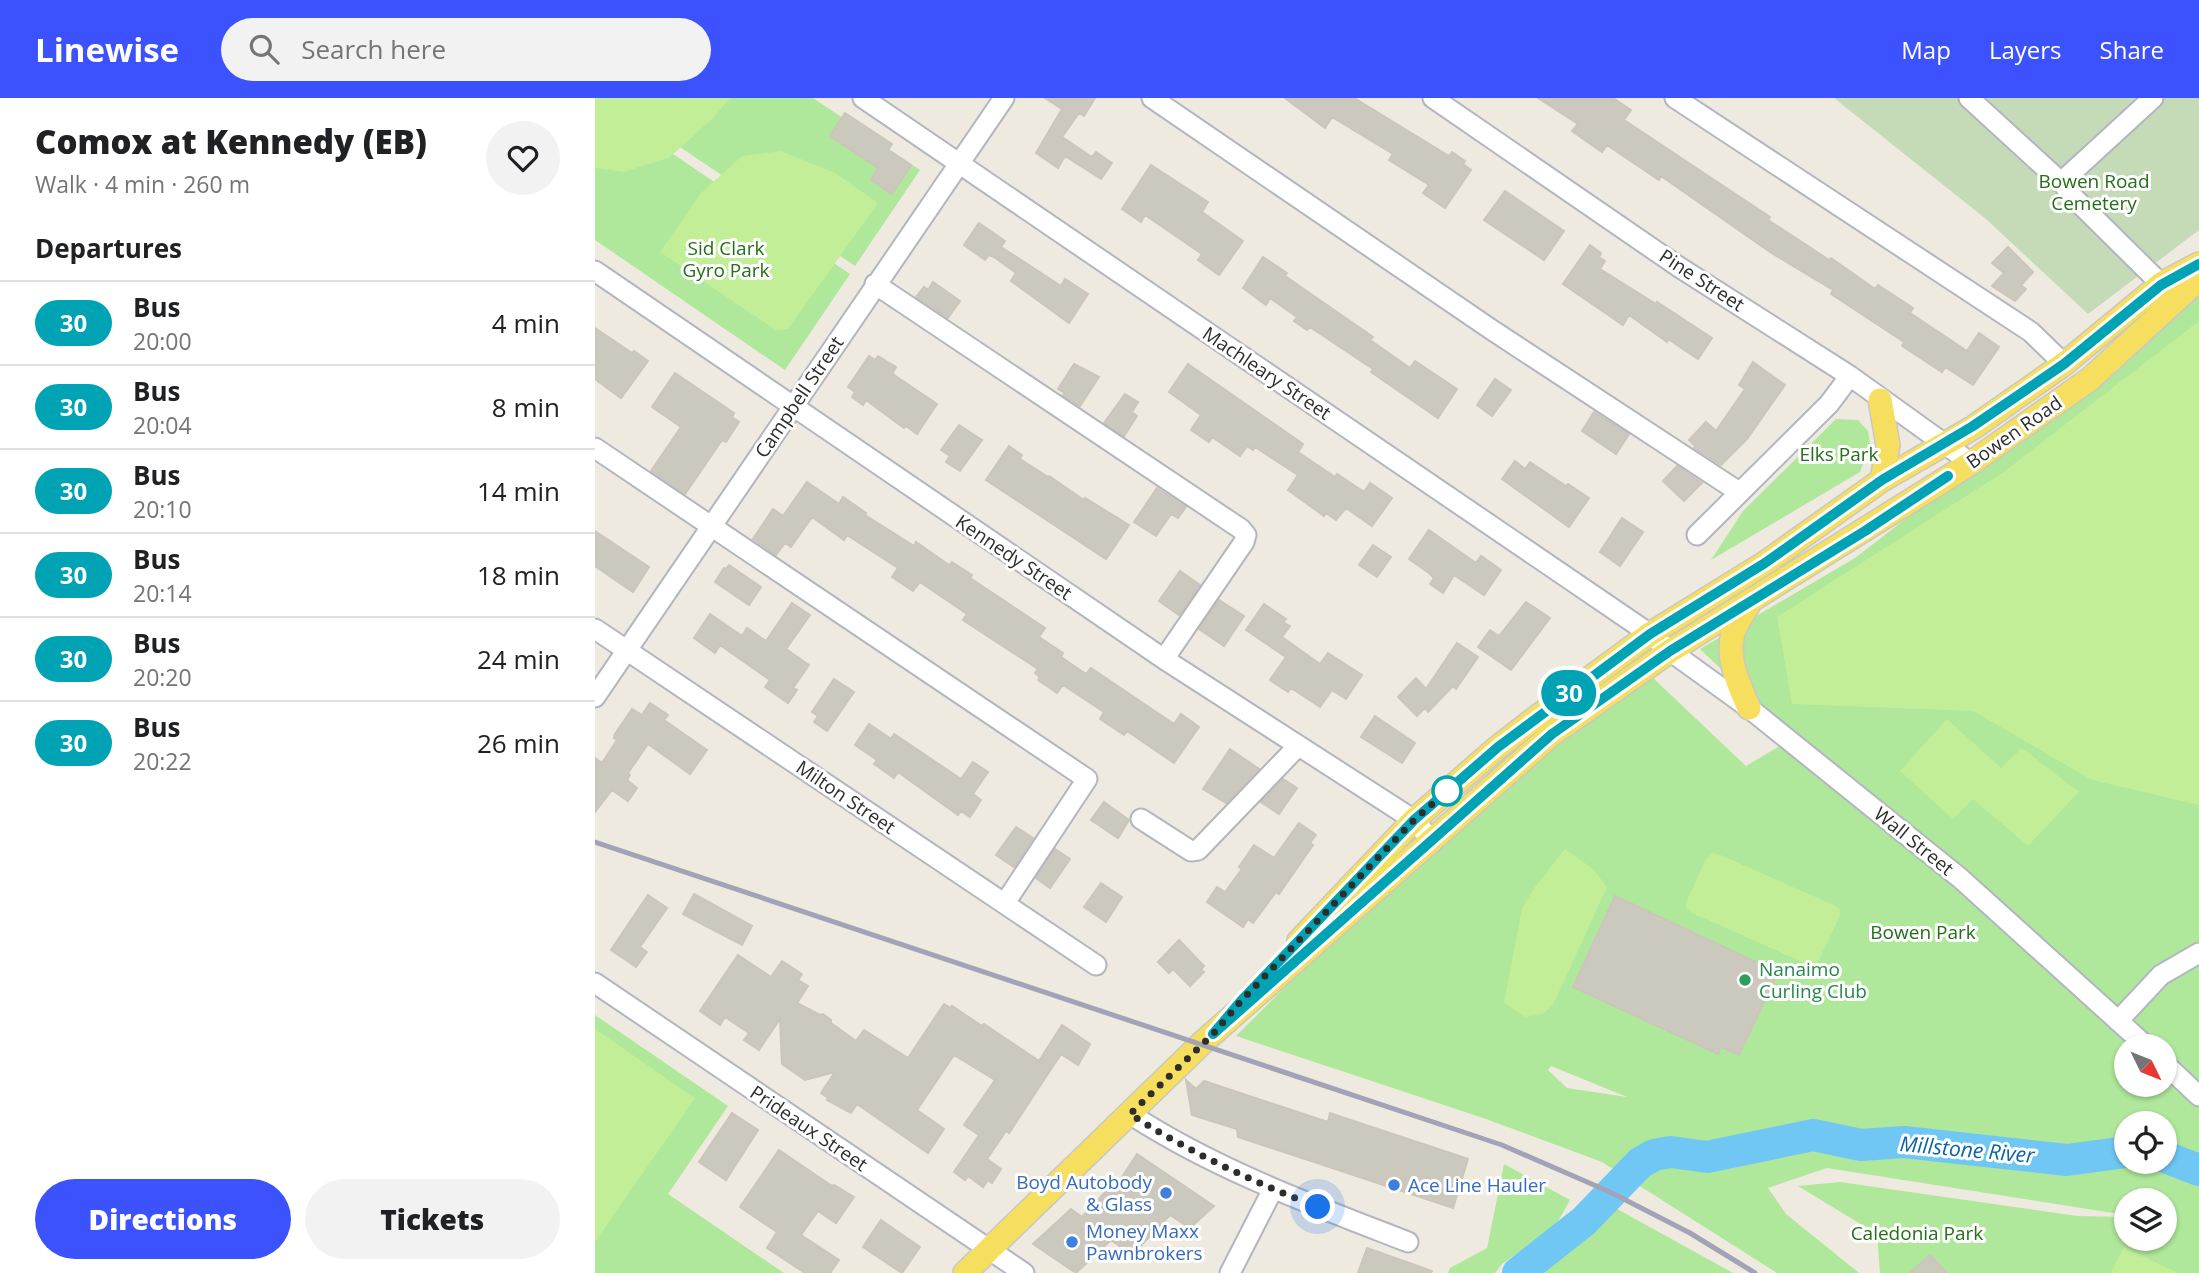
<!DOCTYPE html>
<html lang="en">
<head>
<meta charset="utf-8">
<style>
	:root { --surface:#fff; --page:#f2f2f2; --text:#202124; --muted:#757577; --line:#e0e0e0; --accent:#3d52ff }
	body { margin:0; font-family:"Open Sans",sans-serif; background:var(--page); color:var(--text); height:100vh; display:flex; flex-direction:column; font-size:26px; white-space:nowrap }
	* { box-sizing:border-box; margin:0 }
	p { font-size:23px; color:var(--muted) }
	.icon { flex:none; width:38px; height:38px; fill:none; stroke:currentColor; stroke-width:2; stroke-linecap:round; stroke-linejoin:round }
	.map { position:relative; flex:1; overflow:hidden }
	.drawer { display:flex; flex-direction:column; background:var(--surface); width:595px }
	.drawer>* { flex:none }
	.badge { padding:0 14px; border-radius:23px; font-size:24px; line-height:46px }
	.needle { width:46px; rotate:133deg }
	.fabs { position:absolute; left:1519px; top:936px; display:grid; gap:14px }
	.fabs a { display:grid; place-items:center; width:63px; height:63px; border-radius:50%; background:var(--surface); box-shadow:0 2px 5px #0004; font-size:35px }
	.you { position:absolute; width:35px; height:35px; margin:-18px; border:5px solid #fff; border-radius:50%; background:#1a73e8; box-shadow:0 0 0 10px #1a73e833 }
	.map>.badge { position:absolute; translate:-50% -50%; box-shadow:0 0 0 4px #fff }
	h2 { padding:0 35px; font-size:26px; line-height:63px }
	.round { display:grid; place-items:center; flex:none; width:74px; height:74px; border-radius:37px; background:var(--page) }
	.headline { display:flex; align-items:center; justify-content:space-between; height:119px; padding:0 35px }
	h1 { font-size:33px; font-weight:800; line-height:52px }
	.button { display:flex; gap:14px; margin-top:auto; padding:14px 35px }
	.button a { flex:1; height:80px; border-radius:42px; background:var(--accent); color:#fff; font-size:28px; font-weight:800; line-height:80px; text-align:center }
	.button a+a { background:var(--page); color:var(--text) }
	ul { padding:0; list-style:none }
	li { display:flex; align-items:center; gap:21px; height:84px; padding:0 35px; border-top:2px solid var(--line) }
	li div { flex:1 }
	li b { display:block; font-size:26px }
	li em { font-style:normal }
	li .badge { min-width:77px; font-weight:700; text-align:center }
	header { display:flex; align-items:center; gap:42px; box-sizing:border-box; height:98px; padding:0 35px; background:var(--accent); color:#fff }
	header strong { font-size:33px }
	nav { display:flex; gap:38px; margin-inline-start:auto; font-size:24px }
	.search { width:490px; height:63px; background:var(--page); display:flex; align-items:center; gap:18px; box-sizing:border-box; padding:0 24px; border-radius:38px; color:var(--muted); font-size:26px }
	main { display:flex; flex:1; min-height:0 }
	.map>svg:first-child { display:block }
</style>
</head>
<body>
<header>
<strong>Linewise</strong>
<div class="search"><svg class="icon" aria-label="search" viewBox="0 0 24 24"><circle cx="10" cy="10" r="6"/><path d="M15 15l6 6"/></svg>Search here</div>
<nav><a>Map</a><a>Layers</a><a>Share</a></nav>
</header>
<main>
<section class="drawer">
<div class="headline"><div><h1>Comox at Kennedy (EB)</h1><p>Walk · 4 min · 260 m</p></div><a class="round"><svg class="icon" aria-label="heart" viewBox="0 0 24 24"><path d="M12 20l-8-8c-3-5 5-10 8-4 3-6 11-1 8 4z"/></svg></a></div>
<h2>Departures</h2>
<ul>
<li><span class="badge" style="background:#00a3b4;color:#fff">30</span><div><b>Bus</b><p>20:00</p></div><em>4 min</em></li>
<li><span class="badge" style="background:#00a3b4;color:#fff">30</span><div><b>Bus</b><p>20:04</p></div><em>8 min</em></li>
<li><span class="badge" style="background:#00a3b4;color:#fff">30</span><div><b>Bus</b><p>20:10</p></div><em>14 min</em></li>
<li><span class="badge" style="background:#00a3b4;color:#fff">30</span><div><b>Bus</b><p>20:14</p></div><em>18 min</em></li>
<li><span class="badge" style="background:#00a3b4;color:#fff">30</span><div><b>Bus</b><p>20:20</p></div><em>24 min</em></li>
<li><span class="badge" style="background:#00a3b4;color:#fff">30</span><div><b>Bus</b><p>20:22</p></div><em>26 min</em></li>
</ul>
<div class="button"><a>Directions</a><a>Tickets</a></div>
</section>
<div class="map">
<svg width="1604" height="1175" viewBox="0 0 1604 1175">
	<rect width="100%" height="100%" fill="#efeae0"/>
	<path fill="#afe79b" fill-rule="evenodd" d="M13,0H218L325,72L260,168Z
		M0,3L255,176L190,272L0,142Z
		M1604,194V1175H1285L1282,1136L1203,1088L1245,1084L1482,1118L1531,1119V1141H1570V1102H1531V1117L1232,1070L1173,1090L1191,1116L1264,1175H1182L1007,1064L891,1021L641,938L920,660L1057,579L1151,668L1198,640L1105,551L1260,460ZM1531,948H1570V987H1531ZM956,968L1032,999L972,990L953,972ZM1531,1026H1570V1064H1531Z
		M1241,321L1263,322L1273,333L1275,346L1265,374L1116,462L1148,413Z
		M0,917L133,1008L73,1096L189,1175H0Z
		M909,1066L975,1102L961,1127L907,1166L900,1175H853L855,1170L892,1150Z
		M1015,1107L1138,1175H939L997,1130Z"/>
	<path fill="#c5dab6" d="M1239,0H1604V132L1493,216L1391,121Z"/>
	<path fill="#c2ee97" d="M0,0H135L119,19L74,60L28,74L0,70Z
		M186,53L240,75L283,105L193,231L181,232L65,154L106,95L147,58Z
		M1604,223V707L1497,682L1378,613L1197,606L1182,519L1410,373Z
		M1352,621L1406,670L1427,650L1484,694L1433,748L1378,701L1358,721L1305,673Z
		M970,751L998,771L1012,789L958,907L948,916L930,919L909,905L927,810L940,789Z
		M1118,755L1123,756L1239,807L1245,812V818L1221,868L1214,867L1097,815L1091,810V804L1111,761Z
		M0,931L100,1000L0,1144Z
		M1529,1149L1583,1175H1516Z"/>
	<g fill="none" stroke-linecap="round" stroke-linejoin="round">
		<path stroke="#70c7f4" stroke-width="32" d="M1570,1059L1604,1072
			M923,1175L989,1123L1045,1065L1059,1057L1076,1054L1112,1059L1218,1037L1266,1047L1309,1044L1472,1062L1531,1054"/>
	</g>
	<path fill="#cbc8be" stroke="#cbc6b9" stroke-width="2" d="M450,0H500L489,18L484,15L467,39L497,59L501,54L517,65L506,81L470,58L463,70L441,55L467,11Z
		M690,0H759L854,58L857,54L870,63L868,66L876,72L850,110L828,95L834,87L794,62L798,56L737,19L730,30Z
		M943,0H1018L1036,12L1029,22L1175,119L1173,122L1234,162L1236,160L1280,191L1283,187L1318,210L1315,215L1372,253L1384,235L1404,249L1378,287L1350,269L1347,274L1307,248L1309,244L1236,196L1238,192L1175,154L1066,78L1064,82L1012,47L1007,54L977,33L983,26Z
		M250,15L297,46L293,52L316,67L297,96L276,82L283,70L235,38Z
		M556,67L613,104L607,114L648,143L624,177L603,162L607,156L550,117L546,124L527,111Z
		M910,93L969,133L949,162L889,122Z
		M384,125L410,143L406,149L466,188L470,181L493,196L474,225L416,183L421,175L399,159L394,157L390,162L369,147Z
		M995,147L1006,155L1004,159L1010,163L1005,171L1061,206L1062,204L1117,240L1103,261L1073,241L1072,244L1034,217L1028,227L968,186Z
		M1413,149L1438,174L1426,187L1431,191L1420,203L1397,188L1409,175L1397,165Z
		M668,159L692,175L690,178L778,239L775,242L815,270L820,263L862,291L843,320L776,274L778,271L715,229L712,232L699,223L702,219L675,200L671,207L648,190Z
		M338,184L365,203L353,220L321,199L329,189L333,192Z
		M0,230L37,255L39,253L53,263L26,300L0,281Z
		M274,258L280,262L283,258L301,269L298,274L299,277L342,306L322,336L311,328L309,330L271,302L268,307L257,299L260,294L253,289Z
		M1158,264L1190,287L1152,341L1126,367L1099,350L1100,348L1094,342L1111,324L1121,333L1150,291L1144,287Z
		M479,266L504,279L485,308L468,297L470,295L463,291Z
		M593,266L708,346L703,354L740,379L742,376L769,394L775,385L797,400L777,428L751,410L741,422L731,415L729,418L693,392L703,377L660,349L658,352L652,348L645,358L617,339L614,344L596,332L606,317L574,294Z
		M80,275L139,315L137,319L144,324L131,344L127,342L90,396L56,373L86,329L57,309Z
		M900,281L916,292L897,318L882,307Z
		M530,296L543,304L537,314L542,318L529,338L509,325Z
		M999,314L1034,336L1021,356L987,333Z
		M364,327L387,342L365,373L351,364L355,358L346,352Z
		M414,348L427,357L425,361L453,379L454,378L489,402L490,400L534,427L511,461L391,382Z
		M920,363L930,371L935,364L971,388L973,386L994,400L974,429L907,381Z
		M1082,368L1107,385L1089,403L1068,383Z
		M212,384L244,406L248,399L271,415L270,417L319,448L321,444L354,467L357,464L377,477L375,480L450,530L444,539L468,555L466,559L491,576L496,570L579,626L586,616L604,629L579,665L532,633L529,637L505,621L509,614L468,587L462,595L443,582L445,579L440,575L443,571L368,522L372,516L325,484L318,493L297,479L303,470L252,437L249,442L217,419L196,449L190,445L181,457L158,441L178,411L188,418Z
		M562,390L591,409L583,420L576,416L561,438L539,424Z
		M1027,420L1048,434L1025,468L1005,454Z
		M834,432L881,465L886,458L906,472L889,497L859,477L848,495L835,486L839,480L834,475L814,461Z
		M0,433L54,469L38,494L0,468Z
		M778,447L796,459L782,479L764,467Z
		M134,467L166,489L154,507L120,484L129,470L131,471Z
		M585,473L605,487L584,517L564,503Z
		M624,502L649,518L629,548L604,531Z
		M931,504L955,520L916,572L883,549L895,532L904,538Z
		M197,505L215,517L191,551L214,567L198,590L202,592L193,605L170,589L175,582L125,547L120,555L99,540L115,516L147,538L152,530L171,543Z
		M669,506L691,521L688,524L695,528L687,539L725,566L733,555L767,577L751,601L737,592L725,609L696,590L693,594L675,582L691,559L651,532Z
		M862,545L883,559L861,591L858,588L833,614L830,610L822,618L803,599L821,580L831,591Z
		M239,581L259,594L232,633L219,624L223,618L217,614Z
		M55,605L73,617L69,622L112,652L95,676L53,646L33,675L35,677L32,682L42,690L33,703L17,692L0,714V660L7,665L22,642L19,640L20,636L37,611L47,617Z
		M780,618L820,645L807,665L766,639Z
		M274,626L296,641L299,636L366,681L378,664L393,674L378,696L386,702L375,719L366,713L363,717L303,674L299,680L279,666L282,662L260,647Z
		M635,651L664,671L631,705L608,691Z
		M688,681L702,690L684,716L666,704Z
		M509,704L534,722L523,740L496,722Z
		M704,725L721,737L715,745L718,747L684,796L681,794L658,825L653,821L648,829L612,804L622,789L630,794L647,771L644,769L659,747L679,760Z
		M421,729L438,740L419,769L401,757Z
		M460,751L475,761L455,790L441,780Z
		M506,785L527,799L511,824L489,809Z
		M99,796L157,828L147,847L88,816Z
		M53,797L72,810L45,849L52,854L41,869L16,852Z
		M1020,798L1165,866L1161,873L1180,881L1144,957L1126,949L1123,956L978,889Z
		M584,842L609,868L606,871L609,874L595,888L578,871L574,875L563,864Z
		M143,857L176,879L187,863L207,876L203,882L213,888L202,905L225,917L228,916L236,922V925L261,943L269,932L313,960L349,906L356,910L357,908L387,928L389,926L444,963L467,927L495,946L483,967L466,956L414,1035L411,1033L392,1061L406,1071L397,1085L393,1082L388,1089L373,1078L370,1082L359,1074L384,1037L369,1027L400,982L359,957L322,1012L349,1031L333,1055L262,1006L256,1015L232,1002L233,1000L226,995L240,974L210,982L187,966L185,921L164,952L149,942L154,935L130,919L125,927L105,913Z
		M591,982L601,991L609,983L733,1024L735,1015L873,1061L858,1110L643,1039L642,1031L597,1017Z
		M137,1015L163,1032L131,1082L104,1064Z
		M184,1052L237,1088L239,1087L259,1099L241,1125L223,1113L206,1137L244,1162L235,1175H210L172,1150L182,1134L145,1109Z
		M542,1056L619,1108L595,1130L575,1117L537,1157L516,1142L481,1175L438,1146L476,1111L487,1119L514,1090L518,1093Z
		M286,1122L325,1149L307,1175L268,1149Z
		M772,1150L837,1173L836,1175H763Z
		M1335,1157L1352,1175H1315Z"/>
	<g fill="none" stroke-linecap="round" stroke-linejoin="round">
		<defs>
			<path id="minor" d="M268,0L1055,536L1075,553L1154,610L1365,780L1551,948
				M557,0L897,232L1144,394
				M838,0L1084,169L1255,278L1376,365
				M1080,0L1436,234L1469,266
				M1374,0L1469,87
				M1558,0L1473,78L1469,87L1476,97L1566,186
				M0,173L569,561L819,722L838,744
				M280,186L646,431L651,437L649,444L569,561
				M0,350L492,681L410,805
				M1102,437L1234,306L1255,278
				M0,531L501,867
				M0,599L409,0
				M546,721L596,753L603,752L703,648
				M0,885L429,1175
				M1523,923L1566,877L1604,855
				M1570,966L1604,998
				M535,1016C621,1072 718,1107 813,1144
				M635,1175L678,1091"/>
			<path id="major" d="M1285,302L1293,347L1287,382
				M1154,506C1149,515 1141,525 1138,535C1131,561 1144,587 1154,610
				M704,843L819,722L903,649L942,619L1055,536L1170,465L1287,382L1379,329L1469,266L1566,186L1604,166
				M370,1175L606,946L957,636L1075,553L1376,365L1495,281L1604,181"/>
		</defs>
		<use href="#minor" stroke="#b3b5c1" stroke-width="23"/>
		<use href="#major" stroke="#c8c8c8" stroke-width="26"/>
		<use href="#minor" stroke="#fff" stroke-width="19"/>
		<use href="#major" stroke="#f6de5e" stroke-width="23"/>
		<path stroke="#a2a3b8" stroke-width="5" d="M0,744L907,1047L1015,1094L1095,1135L1160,1175"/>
	</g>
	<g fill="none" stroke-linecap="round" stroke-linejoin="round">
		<defs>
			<path id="line" d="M1353,378L1270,433L1075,553L957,636L618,936L646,903L819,722L903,649L1055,536L1170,465L1287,382L1378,328L1469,266L1566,187L1604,166"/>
		</defs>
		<use href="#line" stroke="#fff" stroke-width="16"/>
		<use href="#line" stroke="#00a3b4" stroke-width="10"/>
		<path stroke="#2d2d2d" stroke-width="7" stroke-dasharray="0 12.6" d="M723,1109C658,1084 594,1054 535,1016L618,936L646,903L819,722L861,685L852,693"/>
	</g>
	<circle fill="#fff" stroke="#00a3b4" stroke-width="3.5" cx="852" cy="693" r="14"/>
	<circle fill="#2e9e5b" stroke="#fff" stroke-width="2.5" cx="1150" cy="882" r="7"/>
	<g fill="#3f7fe0" stroke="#fff" stroke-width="2.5">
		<circle cx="799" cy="1087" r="7"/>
		<circle cx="571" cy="1095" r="7"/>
		<circle cx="477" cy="1144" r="7"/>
	</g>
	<g text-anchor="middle" stroke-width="6" stroke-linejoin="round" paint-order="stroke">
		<g font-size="19" fill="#246f18" stroke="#fff">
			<text x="1499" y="90">Bowen Road<tspan x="1499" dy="22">Cemetery</tspan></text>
			<text x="131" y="157">Sid Clark<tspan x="131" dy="22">Gyro Park</tspan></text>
			<text x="1244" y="363">Elks Park</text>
			<text x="1328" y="841">Bowen Park</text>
			<text x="1322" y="1142">Caledonia Park</text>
		</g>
		<g font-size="19" fill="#2d2d2d" stroke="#fff">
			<text transform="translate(1107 182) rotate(33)" y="7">Pine Street</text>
			<text transform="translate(672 275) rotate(34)" y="7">Machleary Street</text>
			<text transform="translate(204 299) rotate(-56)" y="7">Campbell Street</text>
			<text transform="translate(1419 334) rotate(-35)" y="7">Bowen Road</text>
			<text transform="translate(419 459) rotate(34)" y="7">Kennedy Street</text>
			<text transform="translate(251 699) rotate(34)" y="7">Milton Street</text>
			<text transform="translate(1319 743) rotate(39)" y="7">Wall Street</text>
			<text transform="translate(214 1030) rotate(34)" y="7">Prideaux Street</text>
		</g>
		<g font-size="19" fill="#27864d" stroke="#fff" text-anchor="start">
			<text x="1164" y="878">Nanaimo<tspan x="1164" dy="22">Curling Club</tspan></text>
		</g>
		<g font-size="19" fill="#366cbe" stroke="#fff" text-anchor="start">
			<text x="557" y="1091" text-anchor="end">Boyd Autobody<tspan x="557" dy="22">&amp; Glass</tspan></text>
			<text x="813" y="1094">Ace Line Hauler</text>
			<text x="491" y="1140">Money Maxx<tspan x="491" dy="22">Pawnbrokers</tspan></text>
		</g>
		<g font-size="21" font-style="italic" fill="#0964a6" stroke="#fff">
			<text transform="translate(1372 1052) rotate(5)" y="7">Millstone River</text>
		</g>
	</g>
</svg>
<div class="fabs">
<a><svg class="needle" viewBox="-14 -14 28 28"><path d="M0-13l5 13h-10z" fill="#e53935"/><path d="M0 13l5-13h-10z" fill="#757577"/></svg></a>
<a><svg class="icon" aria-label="locate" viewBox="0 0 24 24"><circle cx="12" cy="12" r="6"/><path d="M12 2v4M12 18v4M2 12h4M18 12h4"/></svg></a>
<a><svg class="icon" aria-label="layers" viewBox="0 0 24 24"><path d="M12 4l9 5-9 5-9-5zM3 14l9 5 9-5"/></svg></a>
</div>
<div class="you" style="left:723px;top:1109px"></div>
<b class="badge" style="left:974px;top:595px;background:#00a3b4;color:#fff">30</b>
</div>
</main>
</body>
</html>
